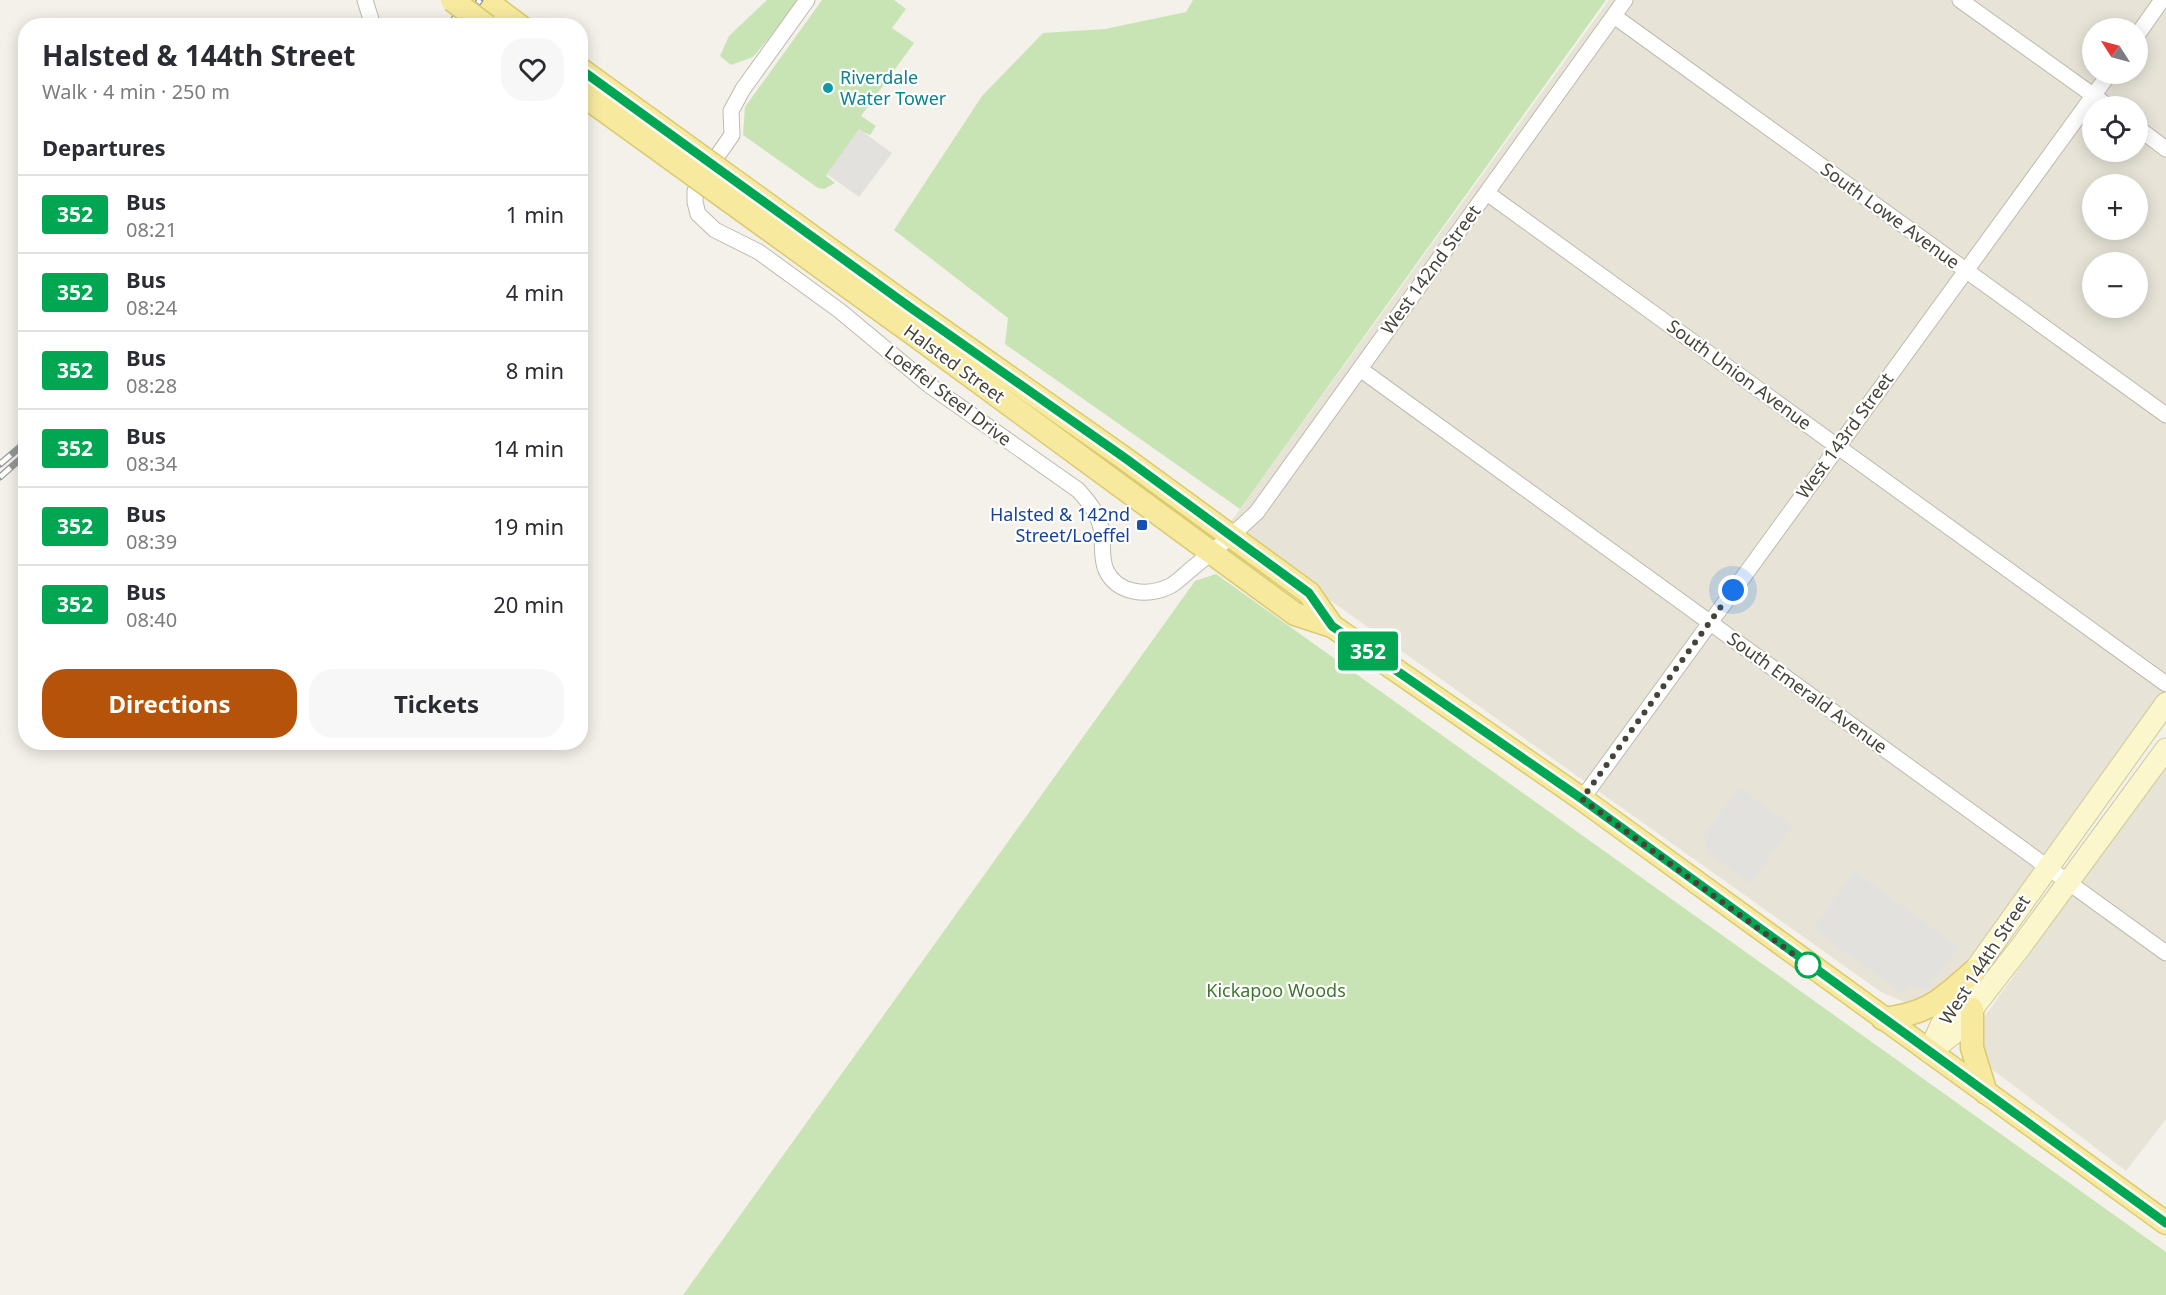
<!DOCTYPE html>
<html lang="en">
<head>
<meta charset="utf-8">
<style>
	:root { --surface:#fff; --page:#f7f7f7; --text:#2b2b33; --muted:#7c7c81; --line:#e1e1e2; --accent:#b45309 }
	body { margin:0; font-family:"Noto Sans",sans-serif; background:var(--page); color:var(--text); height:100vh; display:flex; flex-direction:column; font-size:22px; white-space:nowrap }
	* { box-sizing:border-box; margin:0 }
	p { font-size:20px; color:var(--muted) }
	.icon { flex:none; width:33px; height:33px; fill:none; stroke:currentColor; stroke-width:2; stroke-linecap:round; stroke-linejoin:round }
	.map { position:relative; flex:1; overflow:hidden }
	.details { position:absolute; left:18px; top:18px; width:570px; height:732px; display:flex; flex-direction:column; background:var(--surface); border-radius:24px; box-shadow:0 3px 15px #0003 }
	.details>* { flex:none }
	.badge { padding:0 12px; border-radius:4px; font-size:21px; line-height:39px }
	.needle { width:39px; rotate:306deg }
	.buttons { position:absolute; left:2082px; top:18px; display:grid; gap:12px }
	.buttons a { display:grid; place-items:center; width:66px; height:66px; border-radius:50%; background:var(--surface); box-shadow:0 3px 15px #0003; font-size:30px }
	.you { position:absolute; width:30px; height:30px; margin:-15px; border:4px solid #fff; border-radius:50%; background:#1a73e8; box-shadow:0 0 0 9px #1a73e833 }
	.map>.badge { position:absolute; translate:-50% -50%; box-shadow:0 0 0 3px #fff }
	h2 { padding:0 24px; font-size:22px; line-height:54px }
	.round { display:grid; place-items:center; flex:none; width:63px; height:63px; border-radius:24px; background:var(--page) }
	.headline { display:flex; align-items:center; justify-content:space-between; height:102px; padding:0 24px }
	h1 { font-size:28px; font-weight:700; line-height:45px }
	.primary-button { display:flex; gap:12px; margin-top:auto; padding:12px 24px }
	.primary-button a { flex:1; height:69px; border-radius:24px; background:var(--accent); color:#fff; font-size:24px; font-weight:700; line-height:69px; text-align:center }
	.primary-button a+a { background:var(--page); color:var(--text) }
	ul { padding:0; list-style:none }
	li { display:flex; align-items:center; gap:18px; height:78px; padding:0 24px; border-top:2px solid var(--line) }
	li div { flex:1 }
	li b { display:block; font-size:22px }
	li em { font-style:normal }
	li .badge { min-width:66px; font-weight:700; text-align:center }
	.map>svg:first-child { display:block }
</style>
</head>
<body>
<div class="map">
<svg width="2166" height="1295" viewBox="0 0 2166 1295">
	<rect width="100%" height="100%" fill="#f3f1e9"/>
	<path fill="#e7e4d7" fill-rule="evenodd" d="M1609,0H2166V685L1953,980L1932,999L1909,1004L1881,992L1227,527ZM2092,28H2138V74H2092ZM2092,106H2138V152H2092ZM2092,184H2138V230H2092ZM2092,262H2138V308H2092Z
		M2166,764V1119L2126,1171L1988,1066L1978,1044L1982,1020Z"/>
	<path fill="#c8e4b5" d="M767,0H801L753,57L731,65L720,56L729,36Z
		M822,0H894L906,9L892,28L914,43L861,116L876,126L870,135L859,130L826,176L835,183L824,189L818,188L743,135L745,107Z
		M1193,0H1606L1240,509L1005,344L1008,318L894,230L982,96L1043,33L1105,29L1186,12Z
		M1216,574L2166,1252V1295H683L1195,581Z"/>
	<path fill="#e2e1dd" d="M859,129L892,153L859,197L827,174Z
		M1739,787L1793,826L1750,884L1708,853L1704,836Z
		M1854,871L1959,947L1928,988L1921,989L1910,985L1907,986L1902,993L1813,929Z"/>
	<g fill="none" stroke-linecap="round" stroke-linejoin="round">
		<defs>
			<path id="street" d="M365,0L373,26
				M807,0L743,89L731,111L732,135L701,179L695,191V202L698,214L715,230L759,252L840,311L929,385L1078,490C1090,503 1100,516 1102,534C1103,546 1101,559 1106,570C1117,594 1148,597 1170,586C1178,582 1187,572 1195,566C1216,549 1237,531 1257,512L1625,0
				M1960,0L2108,106
				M1614,16L2166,415
				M2138,34L2162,0
				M2138,128L2166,149
				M1487,193L2166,684
				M1360,369L2166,953
				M1582,799L2109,74"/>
			<path id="secondary" d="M1929,1052L1941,1025L1974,971L2166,703
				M1930,1052L1953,1034L2022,945L2166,749"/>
			<path id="primary" d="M485,0L520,26
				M911,308L1124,458L1309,593L1332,626
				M901,325L1295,614L1332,626L1582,799L2166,1223
				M1972,1009V1048L1986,1093
				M1883,1019C1928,1014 1941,1000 1974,971"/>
		</defs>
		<use href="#street" stroke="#bebaac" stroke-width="17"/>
		<use href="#secondary" stroke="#cfc99c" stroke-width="23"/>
		<use href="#primary" stroke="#dbca6f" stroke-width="25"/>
		<use href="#street" stroke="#fff" stroke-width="15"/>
		<use href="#secondary" stroke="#fbf6cc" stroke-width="21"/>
		<use href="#primary" stroke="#f7ea9f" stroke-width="22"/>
		<defs>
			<path id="rail" d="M449,26L468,0
				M462,26L480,0
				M0,464L26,442
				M0,477L26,454"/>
		</defs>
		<use href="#rail" stroke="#979797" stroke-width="7"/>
		<use href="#rail" stroke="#fff" stroke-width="4.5" stroke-dasharray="14" stroke-linecap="butt"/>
		<defs>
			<path id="primary-bridge" d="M452,0L487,26
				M580,69L911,308
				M580,93L901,325"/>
		</defs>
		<use href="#primary-bridge" stroke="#dbca6f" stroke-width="25" stroke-linecap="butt"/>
		<use href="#primary-bridge" stroke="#f7ea9f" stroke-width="22"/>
	</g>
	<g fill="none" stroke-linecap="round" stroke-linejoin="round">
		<defs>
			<path id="line" d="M580,69L911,308L1125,458L1309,593L1332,626L1582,799L2166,1223"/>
		</defs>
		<use href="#line" stroke="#fff" stroke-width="14"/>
		<use href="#line" stroke="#00a651" stroke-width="9"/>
		<path stroke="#464338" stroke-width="6" stroke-dasharray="0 10.8" d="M1733,590L1582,799L1808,965"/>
	</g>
	<circle fill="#0f9aa8" stroke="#fff" stroke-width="2" cx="828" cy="88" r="6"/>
	<rect fill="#1a4fb4" stroke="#fff" stroke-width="2" x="1136" y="519" width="12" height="12" rx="3"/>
	<circle fill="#fff" stroke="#00a651" stroke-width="3" cx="1808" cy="965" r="12"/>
	<g text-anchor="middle" stroke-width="4.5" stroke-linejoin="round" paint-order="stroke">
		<g font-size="18" fill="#0d838f" stroke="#fff" text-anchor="start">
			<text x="840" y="84">Riverdale<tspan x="840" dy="21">Water Tower</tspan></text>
		</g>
		<g font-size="18" fill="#464338" stroke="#fff">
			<text transform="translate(1890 216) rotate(36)" y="6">South Lowe Avenue</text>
			<text transform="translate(1431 270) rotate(-54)" y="6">West 142nd Street</text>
			<text transform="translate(954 364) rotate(36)" y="6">Halsted Street</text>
			<text transform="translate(1739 375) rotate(36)" y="6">South Union Avenue</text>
			<text transform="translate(948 396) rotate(37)" y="6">Loeffel Steel Drive</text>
			<text transform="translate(1845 436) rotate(-54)" y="6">West 143rd Street</text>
			<text transform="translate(1807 693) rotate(36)" y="6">South Emerald Avenue</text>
			<text transform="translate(1985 960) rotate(-57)" y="6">West 144th Street</text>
		</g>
		<g font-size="18" fill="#164399" stroke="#fff" text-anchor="end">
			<text x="1130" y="521">Halsted &amp; 142nd<tspan x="1130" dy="21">Street/Loeffel</tspan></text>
		</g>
		<g font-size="18" fill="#40742f" stroke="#fff">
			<text x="1276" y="997">Kickapoo Woods</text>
		</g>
	</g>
</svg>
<div class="buttons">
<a><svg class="needle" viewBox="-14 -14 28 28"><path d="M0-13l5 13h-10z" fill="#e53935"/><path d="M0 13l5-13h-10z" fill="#7c7c81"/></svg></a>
<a><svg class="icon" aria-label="locate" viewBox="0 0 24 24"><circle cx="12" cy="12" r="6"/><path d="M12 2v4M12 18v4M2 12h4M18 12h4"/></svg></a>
<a>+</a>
<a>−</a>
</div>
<div class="you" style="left:1733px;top:590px"></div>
<b class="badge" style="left:1368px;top:651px;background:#00a651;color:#fff">352</b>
<section class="details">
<div class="headline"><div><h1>Halsted &amp; 144th Street</h1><p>Walk · 4 min · 250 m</p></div><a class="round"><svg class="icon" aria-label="heart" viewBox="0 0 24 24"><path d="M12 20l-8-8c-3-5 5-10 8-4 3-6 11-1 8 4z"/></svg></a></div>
<h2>Departures</h2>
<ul>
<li><span class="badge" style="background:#00a651;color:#fff">352</span><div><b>Bus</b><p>08:21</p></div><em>1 min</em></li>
<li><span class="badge" style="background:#00a651;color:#fff">352</span><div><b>Bus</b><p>08:24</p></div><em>4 min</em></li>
<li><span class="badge" style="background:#00a651;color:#fff">352</span><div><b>Bus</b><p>08:28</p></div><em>8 min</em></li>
<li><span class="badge" style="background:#00a651;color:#fff">352</span><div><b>Bus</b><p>08:34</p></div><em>14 min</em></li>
<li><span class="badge" style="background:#00a651;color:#fff">352</span><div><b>Bus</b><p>08:39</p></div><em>19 min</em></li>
<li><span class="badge" style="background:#00a651;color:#fff">352</span><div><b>Bus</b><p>08:40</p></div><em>20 min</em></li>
</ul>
<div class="primary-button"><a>Directions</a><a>Tickets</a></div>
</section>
</div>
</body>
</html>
